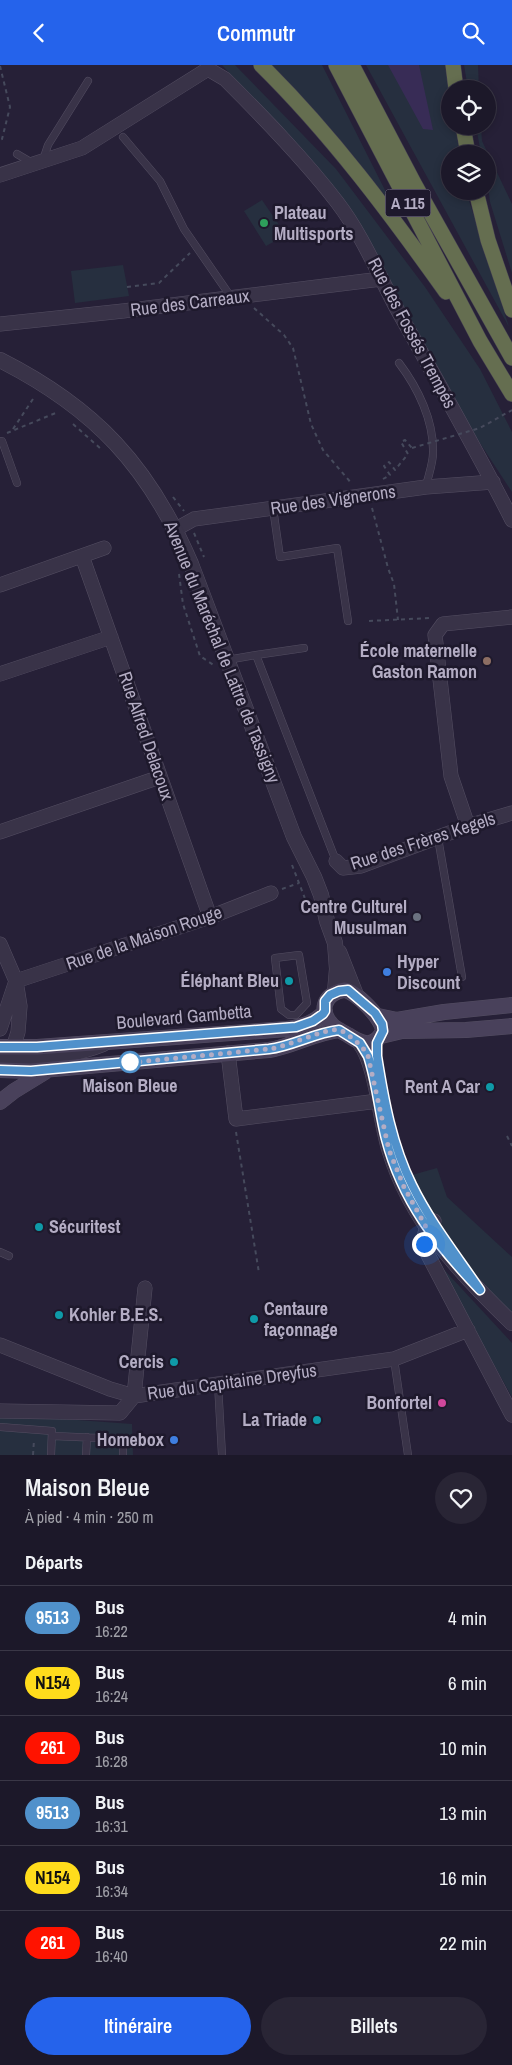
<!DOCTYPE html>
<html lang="fr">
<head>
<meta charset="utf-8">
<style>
	:root { --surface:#1c1829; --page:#292535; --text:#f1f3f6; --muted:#a0a0a8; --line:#3a3746; --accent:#2563eb }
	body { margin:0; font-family:"Archivo Narrow",sans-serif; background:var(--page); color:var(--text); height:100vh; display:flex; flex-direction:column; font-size:19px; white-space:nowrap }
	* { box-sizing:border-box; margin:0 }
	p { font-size:16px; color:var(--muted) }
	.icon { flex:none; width:28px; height:28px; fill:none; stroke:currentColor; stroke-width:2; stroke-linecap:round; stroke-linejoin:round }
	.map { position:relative; height:1390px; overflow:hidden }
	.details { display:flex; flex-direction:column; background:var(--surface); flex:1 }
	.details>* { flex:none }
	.badge { padding:0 10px; border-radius:16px; font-size:18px; line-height:32px }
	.fabs { position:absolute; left:441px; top:15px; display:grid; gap:10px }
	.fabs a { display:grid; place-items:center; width:55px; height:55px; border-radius:50%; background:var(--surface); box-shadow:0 2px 8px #0003,0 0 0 1px var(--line); font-size:25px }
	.you { position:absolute; width:25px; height:25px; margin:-12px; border:4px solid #fff; border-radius:50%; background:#1a73e8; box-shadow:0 0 0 8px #1a73e833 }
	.map>.badge { position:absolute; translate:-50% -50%; box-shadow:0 0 0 2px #fff }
	h2 { padding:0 25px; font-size:19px; line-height:45px }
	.round { display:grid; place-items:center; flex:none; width:52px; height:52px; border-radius:26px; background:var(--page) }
	.headline { display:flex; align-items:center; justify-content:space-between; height:85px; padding:0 25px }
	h1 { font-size:24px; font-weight:600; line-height:38px }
	.action { display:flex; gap:10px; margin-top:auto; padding:10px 25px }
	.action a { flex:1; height:58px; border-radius:30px; background:var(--accent); color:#fff; font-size:20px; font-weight:600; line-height:58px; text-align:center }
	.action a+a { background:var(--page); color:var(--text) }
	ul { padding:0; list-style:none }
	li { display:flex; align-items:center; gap:15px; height:65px; padding:0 25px; border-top:1px solid var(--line) }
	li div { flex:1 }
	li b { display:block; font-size:19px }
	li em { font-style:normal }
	li .badge { min-width:55px; font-weight:700; text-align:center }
	header { display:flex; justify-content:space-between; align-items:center; height:65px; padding:0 25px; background:var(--accent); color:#fff; font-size:22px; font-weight:600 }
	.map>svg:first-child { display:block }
</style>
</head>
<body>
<header><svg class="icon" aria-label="back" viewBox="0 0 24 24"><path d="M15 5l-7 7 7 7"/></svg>Commutr<svg class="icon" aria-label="search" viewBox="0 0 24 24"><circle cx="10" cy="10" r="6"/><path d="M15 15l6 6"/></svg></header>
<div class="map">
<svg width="512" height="1390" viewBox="0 0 512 1390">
	<rect width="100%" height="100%" fill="#262037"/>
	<path fill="#262f3f" d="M222,0H235L336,104L425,222L480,304L512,367V427L474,369L299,83Z
		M269,0H322L392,139L317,50Z
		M366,0H445L450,31V61H455L460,89H450V126H466L509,262Z
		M464,0H478L479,24H468Z
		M476,61H481L482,76L512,139V208L490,137L488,122V89H481Z
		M262,135L286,170L266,181L244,146Z
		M123,200L129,231L75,238L71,206Z
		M437,1103L447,1132L512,1192V1248C474,1210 430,1161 412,1110Z
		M437,1197L512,1278V1332Z
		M0,1353H50L132,1359L133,1390H0Z"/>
	<path fill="#382c56" d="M388,0H419L433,65L423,64Z"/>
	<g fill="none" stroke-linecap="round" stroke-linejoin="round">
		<defs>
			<path id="service" d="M123,72L160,116L184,164L231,232
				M17,89L34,99
				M43,95L48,80L88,16
				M399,298C418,323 434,356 433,388C433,399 428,411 426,422
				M0,376H2L17,418
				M273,443L280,492L337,483L348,556
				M256,590L304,583
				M227,595L256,590L336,796
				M438,773L462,912
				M299,890L307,938L296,950H289L281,944L275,893Z
				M0,1187L9,1191
				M394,1294L408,1390
				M218,1319L222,1390
				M0,1362L52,1366L51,1390
				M53,1371L123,1374V1390
				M86,1390L87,1372"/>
			<path id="minor" d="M0,110L82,83L208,4L225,14C264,53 304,94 337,137C363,171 378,209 398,246C437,315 476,384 512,455
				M0,259L123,246L381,214
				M176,464L194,454L426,422L493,417
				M82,491L210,852
				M0,520L104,483
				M0,609L111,572
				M468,761L451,711L435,570L443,559L512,552
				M0,767L160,712
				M336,796L343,803L361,801L468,761L512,748
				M0,879L16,916L20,941L18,967L13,983L4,989
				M16,916L210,852L271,828
				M0,964L15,919
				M228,988L236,1054L378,1036
				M434,1156C423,1164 423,1173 426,1186L512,1350
				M0,1280L110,1324L134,1331L394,1294L468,1265
				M0,1346L120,1348L134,1331L145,1223"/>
			<path id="tertiary" d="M0,295C95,343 149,401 191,499L294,772L314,812L321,830L327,856L335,878L337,904L335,927
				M339,887L356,930
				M360,978C377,1001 380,1057 390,1087C411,1156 461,1209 512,1258
				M0,997C11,993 23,995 34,994C58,991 80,988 103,979"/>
			<path id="secondary" d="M344,925C356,926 383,954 383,966C374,985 360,978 348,970C343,967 338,965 334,962C318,947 323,929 344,925Z
				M378,951L397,955L444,947L512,940
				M381,971L402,966L466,965L512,961
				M0,982H37L287,964C301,962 316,958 325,946
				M0,1005L31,1006L269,985C293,981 314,968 339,965
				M0,1037L14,1026L45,1007"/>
			<path id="motorway" d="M261,0C331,69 389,147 446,227
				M336,0L480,276L512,329
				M352,0L415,120L512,293
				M453,0L456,24
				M463,61L468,89
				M476,126L488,175L512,245"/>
		</defs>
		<use href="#service" stroke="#544e62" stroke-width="8"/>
		<use href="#minor" stroke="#544e62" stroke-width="15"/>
		<use href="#tertiary" stroke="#544e62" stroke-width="16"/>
		<use href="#secondary" stroke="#544e62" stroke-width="16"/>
		<use href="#motorway" stroke="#413b4f" stroke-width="16"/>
		<path stroke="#464a5c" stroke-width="2" stroke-dasharray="4 4" stroke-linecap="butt" d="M0,1L10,42L2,74L0,75
			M127,222L159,218L190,188
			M254,243L284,270L293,283L311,359L323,385L352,419
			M73,359L101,384
			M13,364L35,331
			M7,368L58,347
			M383,414L390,410L384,401L389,397L395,405L408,389L401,377L405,375L412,383
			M173,432L184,446
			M372,443L388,503L394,519L398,555
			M194,468L204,492
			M179,509L183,539L200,591L215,601
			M369,556L430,553
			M292,800L311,849
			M282,824L299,818
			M236,1067L259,1208
			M507,1071L512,1081
			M33,1390L34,1375"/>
		<use href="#service" stroke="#393348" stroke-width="7"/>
		<use href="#minor" stroke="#393348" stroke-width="14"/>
		<use href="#tertiary" stroke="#393348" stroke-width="15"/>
		<use href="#secondary" stroke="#49415b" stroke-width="15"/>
		<use href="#motorway" stroke="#656e50" stroke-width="15"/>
		<path stroke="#464a5c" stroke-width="2" stroke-dasharray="4 4" stroke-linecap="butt" d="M412,383L480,363L512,345"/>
	</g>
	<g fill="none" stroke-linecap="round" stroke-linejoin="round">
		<defs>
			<path id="line" d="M0,982H37L296,962L313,956L323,949L325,946V936L330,930L339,926L348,925L375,948L382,959L383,966L377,978V991C384,1035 392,1080 412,1120C430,1157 457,1191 480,1225C437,1180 402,1136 386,1074C379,1047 377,1018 368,991L360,978L339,965C314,968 293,981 269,984L31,1006L0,1005"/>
		</defs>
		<use href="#line" stroke="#fff" stroke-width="11"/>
		<use href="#line" stroke="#5091cb" stroke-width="8"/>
		<path stroke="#b4adc4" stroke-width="5" stroke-dasharray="0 9" d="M130,997L126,998L269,984C287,982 327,962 340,965C345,967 349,971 353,974C360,980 364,983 368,991L389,1085L404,1122L426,1162L424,1179"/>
	</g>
	<circle fill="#2e9e5b" stroke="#1e192c" stroke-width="2" cx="264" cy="158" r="5"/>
	<circle fill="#8d6e63" stroke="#1e192c" stroke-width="2" cx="487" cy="596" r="5"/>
	<circle fill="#6b7280" stroke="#1e192c" stroke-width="2" cx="417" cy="852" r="5"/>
	<g fill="#3f7fe0" stroke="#1e192c" stroke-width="2">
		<circle cx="387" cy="907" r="5"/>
		<circle cx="174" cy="1375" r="5"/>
	</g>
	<g fill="#0f9aa8" stroke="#1e192c" stroke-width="2">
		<circle cx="289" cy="916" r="5"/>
		<circle cx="490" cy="1022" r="5"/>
		<circle cx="39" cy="1162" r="5"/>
		<circle cx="59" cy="1250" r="5"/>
		<circle cx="254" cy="1254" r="5"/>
		<circle cx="174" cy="1297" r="5"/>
		<circle cx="317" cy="1355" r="5"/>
	</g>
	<circle fill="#fff" stroke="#5091cb" stroke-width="2.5" cx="130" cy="997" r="10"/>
	<circle fill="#d1479c" stroke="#1e192c" stroke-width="2" cx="442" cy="1338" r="5"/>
	<g text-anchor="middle" stroke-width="5" stroke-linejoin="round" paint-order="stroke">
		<rect fill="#1e192c" stroke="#878196" stroke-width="1" x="385.5" y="124.5" width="45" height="27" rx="4"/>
		<g font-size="16" font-weight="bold" fill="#b4adc4">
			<text x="408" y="144">A 115</text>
		</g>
		<g font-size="18" font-weight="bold" fill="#b4adc4" stroke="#1e192c" text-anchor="end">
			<text x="274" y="154" text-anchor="start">Plateau<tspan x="274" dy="21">Multisports</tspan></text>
			<text x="477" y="592">École maternelle<tspan x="477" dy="21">Gaston Ramon</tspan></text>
			<text x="407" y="848">Centre Culturel<tspan x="407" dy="21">Musulman</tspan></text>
			<text x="397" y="903" text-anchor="start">Hyper<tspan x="397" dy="21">Discount</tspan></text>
			<text x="279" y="922">Éléphant Bleu</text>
			<text x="480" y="1028">Rent A Car</text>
			<text x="49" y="1168" text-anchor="start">Sécuritest</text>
			<text x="264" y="1250" text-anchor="start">Centaure<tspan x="264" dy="21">façonnage</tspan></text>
			<text x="69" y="1256" text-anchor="start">Kohler B.E.S.</text>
			<text x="164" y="1303">Cercis</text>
			<text x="432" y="1344">Bonfortel</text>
			<text x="307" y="1361">La Triade</text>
			<text x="164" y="1381">Homebox</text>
		</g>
		<g font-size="18" fill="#b4adc4" stroke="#1e192c">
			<text transform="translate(190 238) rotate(-7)" y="6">Rue des Carreaux</text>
			<text transform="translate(412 268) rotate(62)" y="6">Rue des Fossés Trempés</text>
			<text transform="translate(333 435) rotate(-8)" y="6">Rue des Vignerons</text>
			<text transform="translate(222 587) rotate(68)" y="6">Avenue du Maréchal de Lattre de Tassigny</text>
			<text transform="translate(146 671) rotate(71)" y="6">Rue Alfred Delacoux</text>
			<text transform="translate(423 776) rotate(-18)" y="6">Rue des Frères Kegels</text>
			<text transform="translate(144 873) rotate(-19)" y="6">Rue de la Maison Rouge</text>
			<text transform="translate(184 952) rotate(-5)" y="6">Boulevard Gambetta</text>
			<text transform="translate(232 1317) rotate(-8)" y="6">Rue du Capitaine Dreyfus</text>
		</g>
		<g font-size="18" font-weight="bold" fill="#b4adc4" stroke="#1e192c">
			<text x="130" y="1027">Maison Bleue</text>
		</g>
	</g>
</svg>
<div class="fabs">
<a><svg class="icon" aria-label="locate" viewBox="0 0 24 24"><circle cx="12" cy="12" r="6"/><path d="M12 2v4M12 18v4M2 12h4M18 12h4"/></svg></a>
<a><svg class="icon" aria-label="layers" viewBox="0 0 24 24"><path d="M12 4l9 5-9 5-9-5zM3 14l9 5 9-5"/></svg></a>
</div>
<div class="you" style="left:424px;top:1179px"></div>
</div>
<section class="details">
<div class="headline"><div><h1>Maison Bleue</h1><p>À pied · 4 min · 250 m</p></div><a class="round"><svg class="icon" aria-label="heart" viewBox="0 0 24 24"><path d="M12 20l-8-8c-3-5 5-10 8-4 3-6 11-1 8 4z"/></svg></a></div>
<h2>Départs</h2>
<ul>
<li><span class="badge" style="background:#5091cb;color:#fff">9513</span><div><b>Bus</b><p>16:22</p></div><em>4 min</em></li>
<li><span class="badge" style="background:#ffdc1c;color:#111">N154</span><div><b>Bus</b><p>16:24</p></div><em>6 min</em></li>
<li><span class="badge" style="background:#ff1300;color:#fff">261</span><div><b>Bus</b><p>16:28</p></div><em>10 min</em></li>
<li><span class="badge" style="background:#5091cb;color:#fff">9513</span><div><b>Bus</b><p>16:31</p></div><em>13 min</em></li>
<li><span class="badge" style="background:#ffdc1c;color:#111">N154</span><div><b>Bus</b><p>16:34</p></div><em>16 min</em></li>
<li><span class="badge" style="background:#ff1300;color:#fff">261</span><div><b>Bus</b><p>16:40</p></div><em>22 min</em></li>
</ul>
<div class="action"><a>Itinéraire</a><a>Billets</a></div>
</section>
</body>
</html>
